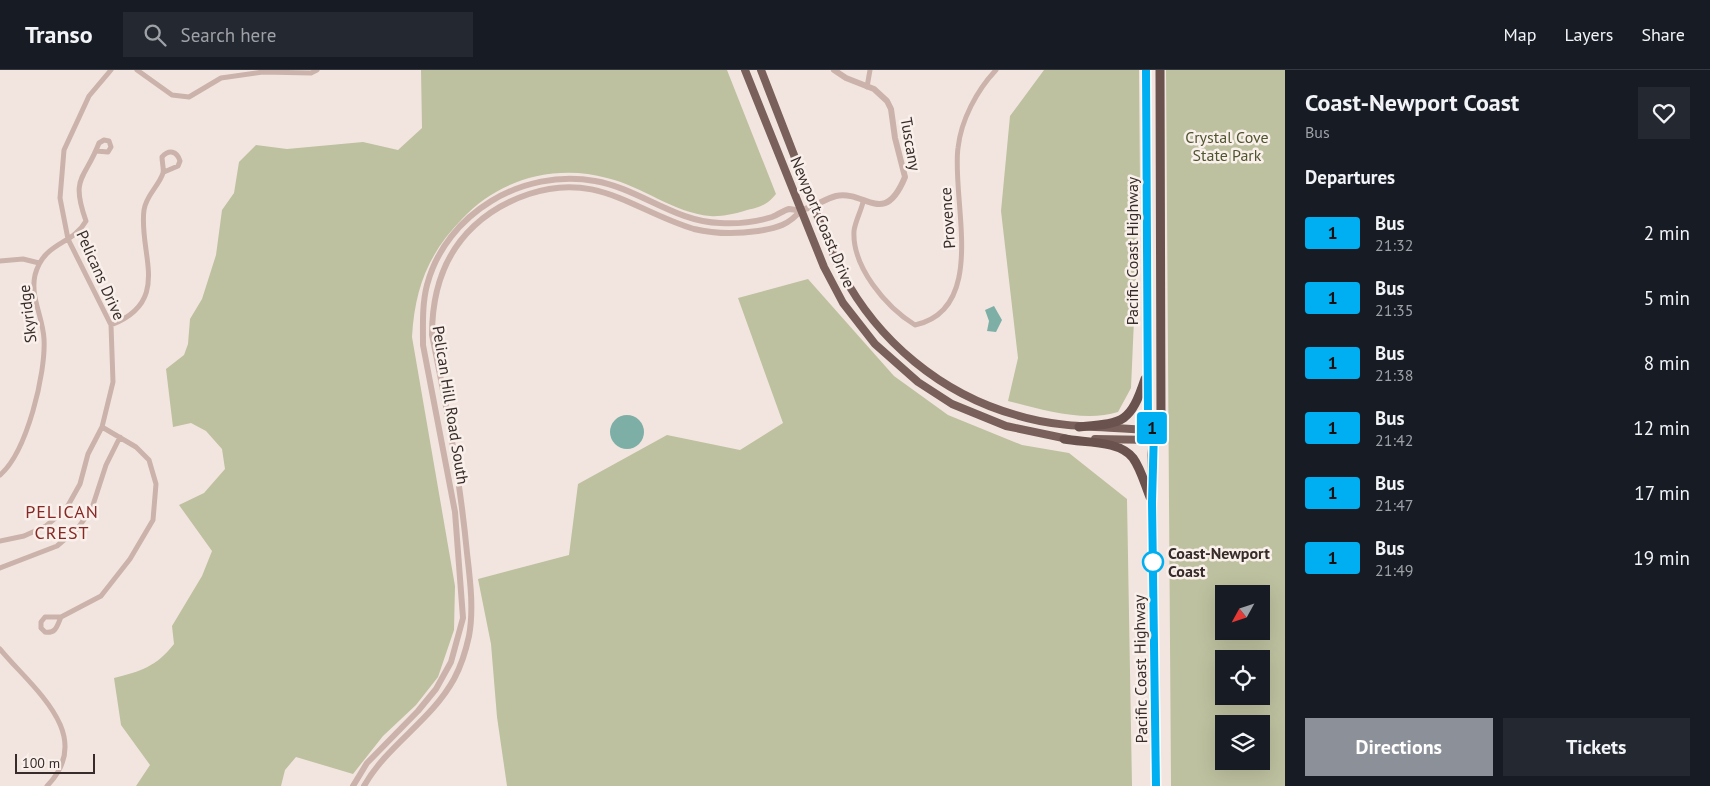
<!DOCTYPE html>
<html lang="en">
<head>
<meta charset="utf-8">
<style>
	:root { --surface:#171b24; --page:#242831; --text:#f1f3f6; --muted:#9ea1a6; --line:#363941; --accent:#8c9099 }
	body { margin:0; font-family:"PT Sans",sans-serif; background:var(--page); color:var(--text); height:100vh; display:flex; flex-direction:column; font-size:19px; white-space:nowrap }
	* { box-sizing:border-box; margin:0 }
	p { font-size:16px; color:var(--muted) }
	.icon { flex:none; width:28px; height:28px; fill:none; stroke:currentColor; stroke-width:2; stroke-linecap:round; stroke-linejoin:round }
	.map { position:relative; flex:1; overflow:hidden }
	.drawer { display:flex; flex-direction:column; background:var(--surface); width:425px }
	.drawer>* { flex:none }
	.badge { padding:0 10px; border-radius:4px; font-size:18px; line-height:32px }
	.needle { width:32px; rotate:230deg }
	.tools { position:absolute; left:1215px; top:515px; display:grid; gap:10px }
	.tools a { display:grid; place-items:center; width:55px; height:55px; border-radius:0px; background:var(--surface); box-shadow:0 5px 20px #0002; font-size:25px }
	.scale { position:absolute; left:15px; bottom:12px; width:80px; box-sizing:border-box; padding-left:5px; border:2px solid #382c2a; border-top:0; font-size:14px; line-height:18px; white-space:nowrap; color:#382c2a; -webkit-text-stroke:4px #faf0eb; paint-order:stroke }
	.map>.badge { position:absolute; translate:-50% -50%; box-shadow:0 0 0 2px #fff }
	h2 { padding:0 20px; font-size:19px; line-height:45px }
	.round { display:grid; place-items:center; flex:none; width:52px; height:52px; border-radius:0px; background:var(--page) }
	.overview { display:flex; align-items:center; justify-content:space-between; height:85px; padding:0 20px }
	h1 { font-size:24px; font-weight:600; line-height:38px }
	.action { display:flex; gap:10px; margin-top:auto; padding:10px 20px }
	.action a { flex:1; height:58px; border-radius:0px; background:var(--accent); color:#fff; font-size:20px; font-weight:600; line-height:58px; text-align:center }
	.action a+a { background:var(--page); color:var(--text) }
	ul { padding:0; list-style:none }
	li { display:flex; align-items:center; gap:15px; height:65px; padding:0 20px }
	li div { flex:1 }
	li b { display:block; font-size:19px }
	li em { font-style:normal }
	li .badge { min-width:55px; font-weight:700; text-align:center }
	header { display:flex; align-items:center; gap:30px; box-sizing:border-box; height:70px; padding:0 25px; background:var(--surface); border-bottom:1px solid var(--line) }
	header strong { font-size:24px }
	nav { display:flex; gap:28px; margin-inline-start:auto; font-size:18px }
	.search { width:350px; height:45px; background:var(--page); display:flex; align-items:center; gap:12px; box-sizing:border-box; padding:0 18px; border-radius:0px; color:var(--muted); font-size:19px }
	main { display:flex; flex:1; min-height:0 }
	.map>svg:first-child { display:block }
</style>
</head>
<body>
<header>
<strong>Transo</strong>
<div class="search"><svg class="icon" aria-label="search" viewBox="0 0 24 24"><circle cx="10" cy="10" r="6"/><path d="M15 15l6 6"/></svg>Search here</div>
<nav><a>Map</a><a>Layers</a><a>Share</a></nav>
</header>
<main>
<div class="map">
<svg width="1285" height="716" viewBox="0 0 1285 716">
	<rect width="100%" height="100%" fill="#f2e5df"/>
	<path fill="#bdc19f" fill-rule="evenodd" d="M421,0H727L776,124C765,137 759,137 744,141C734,144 720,147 710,146C674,143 642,116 607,108C555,94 499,109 462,149C428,184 415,218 412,267L455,516L454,560L438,607L416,635L383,666L353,704L296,687L285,700L281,716H136L150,695L121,655L114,608C141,601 156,597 174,574L172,556L202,506L212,481L179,435L204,423L225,399L222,379L206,361L191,353L173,357L166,299L184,285L188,274L190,249L202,229L216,185L222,140L234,123L239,92L256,75L287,79L363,72L398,80L422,58Z
		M1044,0H1139L1140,114L1131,318L1118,342C1084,353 1041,339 1008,331L1018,288L1001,141L1010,46Z
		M1166,0H1285V716H1171ZM1224,524H1261V561H1224ZM1224,589H1261V626H1224ZM1224,654H1261V691H1224Z
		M808,209L894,306L948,345L1022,375L1069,383L1127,429L1132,716H507L497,647L491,574L478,509L569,485L578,414L667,365L740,380L783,353L738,228Z"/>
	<path fill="#7eafa7" d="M994,236L1002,250L996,262L987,261L989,251L985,240Z
		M610 362a17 17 0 1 1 34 0a17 17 0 1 1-34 0Z"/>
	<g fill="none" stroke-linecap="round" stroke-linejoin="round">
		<path stroke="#cbb3ab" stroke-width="5" d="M137,0L172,25L189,27L221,8L263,2L311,3L317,0
			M867,17L870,0
			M863,132C861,141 855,152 854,161C852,197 886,237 915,255C989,239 951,129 958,78C961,50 977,20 996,0
			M0,191L23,189L39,193
			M111,255C173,231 138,183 144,140C146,125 159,116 163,103C164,99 162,92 162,87C169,79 177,81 180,91L178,96L164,102
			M0,405C27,382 46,303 44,269C43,247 30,227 35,205C44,171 72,176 86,151C70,106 85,110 99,73L104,70L109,71L111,77L108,82L96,81
			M0,471L24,466L46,456L66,439L80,414L88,384L102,357L113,312L111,255L68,169L60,128L64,80L89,26L111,0
			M0,498L57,476L78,458L92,438L106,395L120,367
			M61,547C57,556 56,564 45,562L41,558V552L45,547H61L101,526L130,489L153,450L156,414L149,390L136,377L102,357
			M0,579C31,617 97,665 47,716"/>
		<path stroke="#cbb3ab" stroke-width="6" d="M353,716L367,693L418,641L436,619L451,592L463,548L455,442L423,275C423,255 422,234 427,215C446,143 523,98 595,111C638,118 675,152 720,153C737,154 756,152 772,147C778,145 784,140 789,139C793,139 797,141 801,140C813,138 824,129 836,126C866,120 884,158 905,107L895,68L891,39L887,31L874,19L846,8L834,0
			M364,716C387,675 431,651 454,609C461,596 466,580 469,566C474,539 470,509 467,483C460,409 447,337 432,265C432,223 443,185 474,156C491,140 508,131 529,124C597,101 634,141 694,159C715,164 737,164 758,161C777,158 789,155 801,140"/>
		<path stroke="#7a605b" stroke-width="8" d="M745,0L824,197L843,233L875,274L918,312L952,334L1006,356L1068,369
			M761,0C776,39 791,77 806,116C817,145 828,175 842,203C878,271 941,324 1016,345C1061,359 1107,356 1154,361
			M1095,369L1153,370"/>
		<path stroke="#6a524e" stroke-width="9" d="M1146,0L1148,351L1154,361
			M1079,357C1123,353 1130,354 1145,309
			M1064,369C1085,373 1119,370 1133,388C1141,399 1145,415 1150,427
			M1156,716L1152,385L1154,361L1161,351L1160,0"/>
	</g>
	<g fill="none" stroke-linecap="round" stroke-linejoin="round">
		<defs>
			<path id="line" d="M1146,0L1148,351L1154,361L1152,432L1156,716"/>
		</defs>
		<use href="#line" stroke="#fff" stroke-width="11"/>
		<use href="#line" stroke="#00aff2" stroke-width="8"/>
	</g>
	<circle fill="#fff" stroke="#00aff2" stroke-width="2.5" cx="1153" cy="492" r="10"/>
	<g text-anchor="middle" stroke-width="5" stroke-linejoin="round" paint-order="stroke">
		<g font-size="16" fill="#4f562e" stroke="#faf0eb">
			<text x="1227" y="73">Crystal Cove<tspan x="1227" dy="18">State Park</tspan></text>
		</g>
		<g font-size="16" fill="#382c2a" stroke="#faf0eb">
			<text transform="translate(911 74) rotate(80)" y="6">Tuscany</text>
			<text transform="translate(947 148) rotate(-94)" y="6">Provence</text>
			<text transform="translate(823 152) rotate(67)" y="6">Newport Coast Drive</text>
			<text transform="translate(1132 181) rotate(-90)" y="6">Pacific Coast Highway</text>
			<text transform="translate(101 205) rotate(66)" y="6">Pelicans Drive</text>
			<text transform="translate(27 244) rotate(-97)" y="6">Skyridge</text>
			<text transform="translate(451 335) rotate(81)" y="6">Pelican Hill Road South</text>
			<text transform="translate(1140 599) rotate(-91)" y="6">Pacific Coast Highway</text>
		</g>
		<g font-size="16" font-weight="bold" fill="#382c2a" stroke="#faf0eb" text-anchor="start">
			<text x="1168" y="489">Coast-Newport<tspan x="1168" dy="18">Coast</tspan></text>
		</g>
		<g font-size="18" letter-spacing="1" fill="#862824" stroke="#faf0eb">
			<text x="62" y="448">PELICAN<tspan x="62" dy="21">CREST</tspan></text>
		</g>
	</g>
</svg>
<div class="tools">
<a><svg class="needle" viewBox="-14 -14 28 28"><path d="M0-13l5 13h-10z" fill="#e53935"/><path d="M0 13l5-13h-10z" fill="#9ea1a6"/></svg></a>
<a><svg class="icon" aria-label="locate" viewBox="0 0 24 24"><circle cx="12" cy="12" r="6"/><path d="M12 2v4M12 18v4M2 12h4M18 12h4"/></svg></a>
<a><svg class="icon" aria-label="layers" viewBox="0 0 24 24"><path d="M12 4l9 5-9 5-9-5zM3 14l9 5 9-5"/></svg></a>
</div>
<div class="scale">100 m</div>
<b class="badge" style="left:1152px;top:358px;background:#00aff2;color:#111">1</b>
</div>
<section class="drawer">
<div class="overview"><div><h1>Coast-Newport Coast</h1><p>Bus</p></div><a class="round"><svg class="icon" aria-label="heart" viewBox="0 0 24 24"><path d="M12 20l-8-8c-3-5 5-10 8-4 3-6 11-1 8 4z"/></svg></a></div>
<h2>Departures</h2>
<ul>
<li><span class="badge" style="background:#00aff2;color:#111">1</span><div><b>Bus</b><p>21:32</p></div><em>2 min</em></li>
<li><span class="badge" style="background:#00aff2;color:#111">1</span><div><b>Bus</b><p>21:35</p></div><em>5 min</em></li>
<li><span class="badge" style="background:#00aff2;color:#111">1</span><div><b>Bus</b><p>21:38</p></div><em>8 min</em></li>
<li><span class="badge" style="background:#00aff2;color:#111">1</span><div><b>Bus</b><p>21:42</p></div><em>12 min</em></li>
<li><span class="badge" style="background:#00aff2;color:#111">1</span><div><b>Bus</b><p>21:47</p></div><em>17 min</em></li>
<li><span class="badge" style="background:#00aff2;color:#111">1</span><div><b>Bus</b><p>21:49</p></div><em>19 min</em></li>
</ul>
<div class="action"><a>Directions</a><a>Tickets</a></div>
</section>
</main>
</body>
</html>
